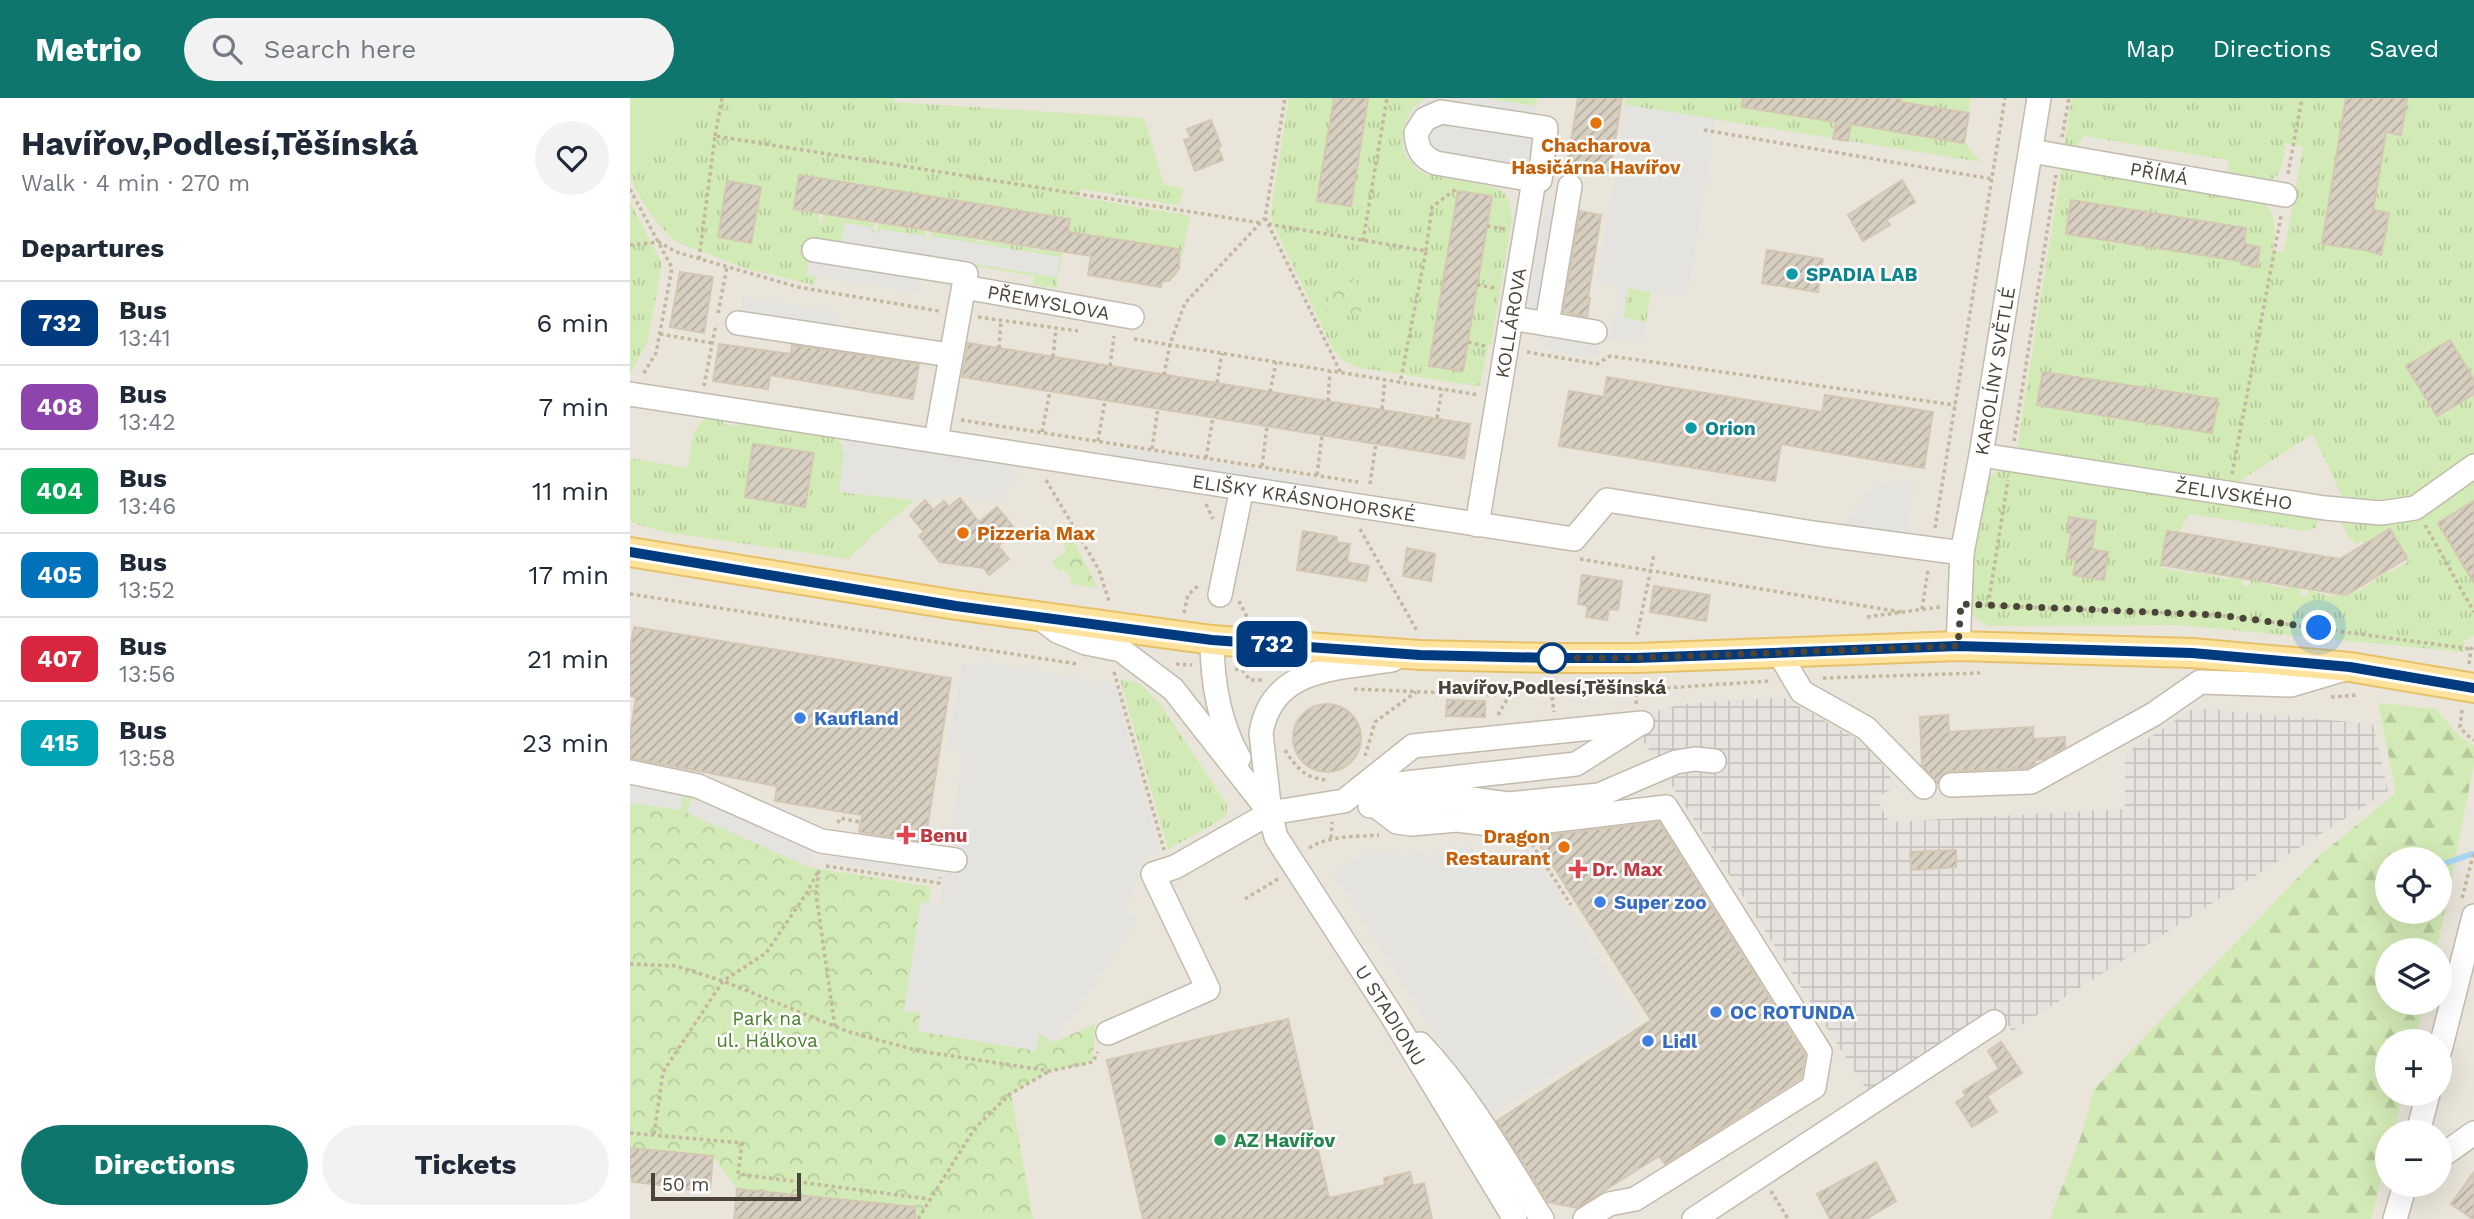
<!DOCTYPE html>
<html lang="en">
<head>
<meta charset="utf-8">
<style>
	:root { --surface:#fff; --page:#f2f2f3; --text:#1f2937; --muted:#747a83; --line:#e0e1e3; --accent:#0f766e }
	body { margin:0; font-family:"Work Sans",sans-serif; background:var(--page); color:var(--text); height:100vh; display:flex; flex-direction:column; font-size:26px; white-space:nowrap }
	* { box-sizing:border-box; margin:0 }
	p { font-size:23px; color:var(--muted) }
	.icon { flex:none; width:38px; height:38px; fill:none; stroke:currentColor; stroke-width:2; stroke-linecap:round; stroke-linejoin:round }
	.map { position:relative; flex:1; overflow:hidden }
	.side { display:flex; flex-direction:column; background:var(--surface); width:630px }
	.side>* { flex:none }
	.badge { padding:0 14px; border-radius:10px; font-size:24px; line-height:46px }
	.tools { position:absolute; left:1745px; top:749px; display:grid; gap:14px }
	.tools a { display:grid; place-items:center; width:77px; height:77px; border-radius:50%; background:var(--surface); box-shadow:0 7px 28px #0002; font-size:35px }
	.scale { position:absolute; left:21px; bottom:18px; width:150px; box-sizing:border-box; padding-left:7px; border:4px solid #4b4439; border-top:0; font-size:19px; line-height:24px; white-space:nowrap; color:#4b4439; -webkit-text-stroke:5px #fff; paint-order:stroke }
	.you { position:absolute; width:35px; height:35px; margin:-18px; border:5px solid #fff; border-radius:50%; background:#1a73e8; box-shadow:0 0 0 10px #1a73e833 }
	.map>.badge { position:absolute; translate:-50% -50%; box-shadow:0 0 0 4px #fff }
	h2 { padding:0 21px; font-size:26px; line-height:63px }
	.round { display:grid; place-items:center; flex:none; width:74px; height:74px; border-radius:37px; background:var(--page) }
	.summary { display:flex; align-items:center; justify-content:space-between; height:119px; padding:0 21px }
	h1 { font-size:33px; font-weight:700; line-height:52px }
	.action { display:flex; gap:14px; margin-top:auto; padding:14px 21px }
	.action a { flex:1; height:80px; border-radius:42px; background:var(--accent); color:#fff; font-size:28px; font-weight:700; line-height:80px; text-align:center }
	.action a+a { background:var(--page); color:var(--text) }
	ul { padding:0; list-style:none }
	li { display:flex; align-items:center; gap:21px; height:84px; padding:0 21px; border-top:2px solid var(--line) }
	li div { flex:1 }
	li b { display:block; font-size:26px }
	li em { font-style:normal }
	li .badge { min-width:77px; font-weight:700; text-align:center }
	header { display:flex; align-items:center; gap:42px; box-sizing:border-box; height:98px; padding:0 35px; background:var(--accent); color:#fff }
	header strong { font-size:33px }
	nav { display:flex; gap:38px; margin-inline-start:auto; font-size:24px }
	.search { width:490px; height:63px; background:var(--page); display:flex; align-items:center; gap:18px; box-sizing:border-box; padding:0 24px; border-radius:38px; color:var(--muted); font-size:26px }
	main { display:flex; flex:1; min-height:0 }
	.map>svg:first-child { display:block }
</style>
</head>
<body>
<header>
<strong>Metrio</strong>
<div class="search"><svg class="icon" aria-label="search" viewBox="0 0 24 24"><circle cx="10" cy="10" r="6"/><path d="M15 15l6 6"/></svg>Search here</div>
<nav><a>Map</a><a>Directions</a><a>Saved</a></nav>
</header>
<main>
<section class="side">
<div class="summary"><div><h1>Havířov,Podlesí,Těšínská</h1><p>Walk · 4 min · 270 m</p></div><a class="round"><svg class="icon" aria-label="heart" viewBox="0 0 24 24"><path d="M12 20l-8-8c-3-5 5-10 8-4 3-6 11-1 8 4z"/></svg></a></div>
<h2>Departures</h2>
<ul>
<li><span class="badge" style="background:#003b80;color:#fff">732</span><div><b>Bus</b><p>13:41</p></div><em>6 min</em></li>
<li><span class="badge" style="background:#8e44ad;color:#fff">408</span><div><b>Bus</b><p>13:42</p></div><em>7 min</em></li>
<li><span class="badge" style="background:#00a651;color:#fff">404</span><div><b>Bus</b><p>13:46</p></div><em>11 min</em></li>
<li><span class="badge" style="background:#0072bc;color:#fff">405</span><div><b>Bus</b><p>13:52</p></div><em>17 min</em></li>
<li><span class="badge" style="background:#d7263d;color:#fff">407</span><div><b>Bus</b><p>13:56</p></div><em>21 min</em></li>
<li><span class="badge" style="background:#00a3b4;color:#fff">415</span><div><b>Bus</b><p>13:58</p></div><em>23 min</em></li>
</ul>
<div class="action"><a>Directions</a><a>Tickets</a></div>
</section>
<div class="map">
<svg width="1844" height="1121" viewBox="0 0 1844 1121">
	<defs>
		<pattern id="industrial-grid" width="8" height="8" patternUnits="userSpaceOnUse" patternTransform="scale(1.75)"><rect width="8" height="8" fill="#e6e2dd"/><path d="M0 4h8M4 0v8" fill="none" stroke="#c7c3be"/></pattern>
		<pattern id="grass-tufts" width="24" height="20" patternUnits="userSpaceOnUse" patternTransform="scale(1.75)"><rect width="24" height="20" fill="#d2eab5"/><path d="M3 7l-1-3M5 7V3M7 7l1-3M15 17l-1-3M17 17v-4M19 17l1-3" fill="none" stroke="#b6ca9c"/></pattern>
		<pattern id="forest-firs" width="22" height="20" patternUnits="userSpaceOnUse" patternTransform="scale(1.75)"><rect width="22" height="20" fill="#d2eab5"/><path d="M5 1l3.5 6h-7zM16 11l3.5 6h-7z" fill="#b6ca9c"/></pattern>
		<pattern id="park-crowns" width="20" height="18" patternUnits="userSpaceOnUse" patternTransform="scale(1.75)"><rect width="20" height="18" fill="#d2eab5"/><path d="M2 6a3 3 0 1 1 6 0M12 15a3 3 0 1 1 6 0" fill="none" stroke="#b6ca9c"/></pattern>
		<pattern id="building-hatch" width="6" height="6" patternUnits="userSpaceOnUse" patternTransform="scale(1.75)"><rect width="6" height="6" fill="#d8cfc1"/><path d="M-1 1l2-2M0 6l6-6M5 7l2-2" fill="none" stroke="#b1aa9e"/></pattern>
	</defs>
	<rect width="100%" height="100%" fill="#f6f3ec"/>
	<path fill="#eae5da" fill-rule="evenodd" d="M0,0H1844V1121H0ZM1757,761H1810V814H1757ZM1757,852H1810V905H1757ZM1757,943H1810V996H1757ZM1757,1034H1810V1087H1757Z"/>
	<path fill="url(#industrial-grid)" d="M1152,599L1241,649L1267,689L1246,699L1259,724L1495,711V656L1564,610L1743,626L1758,693L1382,933L1368,911L1238,994L1013,642L1017,616L1052,606Z"/>
	<path fill="url(#grass-tufts)" d="M0,0H264V4L514,20L534,87L553,90L551,104L547,107L452,91L443,98L560,118L549,172L547,151L463,145L386,113L169,78L163,112L189,115L188,124L192,125L194,116L244,124L243,133L247,134L249,125L296,133L295,139L300,140L301,133L348,141V144H353L354,142L403,150L408,153L409,151L433,155L426,190L403,187L404,178L183,142L176,177L186,179L184,187L117,171L47,144C32,135 4,94 0,78C0,60 0,20 0,0Z
		M659,0H796L782,11L796,76C811,79 863,86 873,94C881,101 881,111 882,121L861,247H858L850,287L846,288L727,269L715,264L703,251L642,124L641,112Z
		M864,0H907L906,8L864,2Z
		M996,0H1341L1334,44L1351,64L995,7Z
		M1442,0H1844V537L1834,543L1835,554L1549,527L1359,528C1347,524 1340,515 1335,504L1353,387L1363,376L1374,371L1686,417L1688,422L1686,430L1675,433L1559,416L1548,436L1536,434L1532,470L1552,474L1553,471L1556,472V475L1562,476L1563,473L1599,482L1600,479L1613,481L1612,488L1619,489L1621,482L1657,491L1658,488L1671,491L1670,498L1677,499L1678,492L1704,499L1705,496L1716,498L1726,492L1728,494L1757,473L1759,475L1778,464L1759,432L1735,447L1732,443L1726,447L1722,441L1720,442L1711,425L1715,405L1683,336L1605,386L1387,350L1432,67L1629,100C1647,114 1647,131 1642,153L1654,154L1673,49L1656,45C1654,53 1654,66 1650,73C1642,90 1617,82 1603,80L1599,74L1598,62L1454,38L1441,55L1433,53Z
		M0,104L32,166L18,242L0,277Z
		M998,190L1021,194L1016,224L993,220Z
		M83,318L93,320V326L107,328L108,323L203,337C222,350 212,375 209,394L285,402L242,438L218,461L35,434L0,424V360L58,370C61,351 60,323 83,318Z
		M490,581L509,585L531,607L597,707V716L582,727L538,751Z"/>
	<path fill="url(#forest-firs)" fill-rule="evenodd" d="M1748,605L1806,611L1828,637L1844,648V666L1807,852H1757V905H1794L1785,943H1757V996H1773L1764,1034H1757V1060L1741,1121H1420L1451,1038L1464,991L1690,757L1766,695ZM1757,761H1810V814H1757Z"/>
	<path fill="url(#park-crowns)" d="M725,181L738,211L702,223L694,209L710,184Z
		M444,444L468,490L441,486L440,479L434,472H428L422,464L436,453L434,445Z
		M53,696L64,698L57,714L179,769L301,789L299,805L292,804L274,913L291,915L288,933L405,952L409,934L424,944L465,926L463,964L420,973L381,996L403,1121H276L184,1100L183,1098L107,1091L83,1058L0,1050V705L50,712Z"/>
	<path fill="#d2eab5" d="M0,0H87L93,10L0,60Z"/>
	<path fill="#e5e3e0" d="M796,0H847L906,8L908,38L898,92L837,78L830,83L796,76L788,72L776,58L773,48V30L782,11Z
		M995,7L1086,21L1058,198L998,190L993,220L1015,224L1012,245L980,240L989,188L967,184Z
		M916,105L931,108L912,221L897,218Z
		M215,125L242,129V134L249,135L250,131L295,138V140L301,141V138L430,159L427,179L211,146Z
		M180,160L290,178L287,195L177,177Z
		M112,198L205,214L200,239L108,225Z
		M917,233L970,239L968,258L955,259L917,251Z
		M216,332L387,359L389,380H383L370,405L331,397L285,402L209,394Z
		M479,347L695,382L692,396L476,361Z
		M1249,381L1264,389L1266,382L1285,384L1274,447L1203,438Z
		M354,563L467,584L469,587L483,583L530,755L517,759L495,810L509,821L424,945L409,935L406,953L288,933L291,915L274,913L291,804L309,807L333,655L317,652L332,565L348,567Z
		M0,688L53,696L50,712L0,704Z
		M64,698L186,752L179,769L57,715Z
		M839,744L854,767L897,745L1009,923L856,1020L703,774L729,758L752,752L764,753L772,759L786,750L795,763L822,745L827,752Z
		M200,755L307,771L306,780L199,764Z"/>
	<g fill="none" stroke-linecap="round" stroke-linejoin="round">
		<path stroke="#a9d4f2" stroke-width="6" d="M1810,767L1842,756"/>
	</g>
	<path fill="url(#building-hatch)" stroke="#d3c7b4" stroke-width="2" d="M704,0H738L721,108L687,103Z
		M948,0H992L980,74L937,67Z
		M1113,0H1271L1270,4L1339,15L1334,45L1221,26L1218,43L1203,41L1206,24L1112,9Z
		M1716,0H1777L1771,37L1756,34L1743,112L1759,115L1751,157L1736,152L1692,146Z
		M581,22L591,48L588,49L593,62L565,73L554,42L561,40L557,31Z
		M169,77L440,121L438,134L549,151V171L540,182L532,184L531,189L458,177L461,158L164,111Z
		M1272,82L1285,104L1256,122L1260,127L1233,143L1218,117Z
		M97,83L131,89L121,145L88,139Z
		M828,93L862,98L833,273L799,268Z
		M1441,102L1616,130L1614,146L1630,149L1627,169L1611,166V163L1436,136Z
		M950,113L971,117L958,199L960,200L957,219L933,214Z
		M1137,152L1193,161L1188,194L1132,185Z
		M50,174L83,179L74,235L40,229Z
		M1820,242L1844,282V296L1807,318L1776,268Z
		M338,245L840,326L834,360L332,279Z
		M89,246L161,256L162,247L289,266L283,301L140,277L138,291L83,283Z
		M1413,274L1588,301L1582,335L1407,307Z
		M977,279L1192,314L1195,297L1303,314L1294,370L1151,346L1145,383L929,348L939,293L974,299Z
		M123,346L184,355L175,409L115,399Z
		M330,400L349,424L367,409L387,433L368,448L379,461L359,477L354,470L310,464L289,438L294,434L280,417L295,402L303,412L314,403L319,409Z
		M1844,403V485L1808,425Z
		M1439,419L1466,423L1462,450L1464,452L1478,454L1474,482L1443,477L1446,462L1437,460L1441,435L1437,434Z
		M1760,431L1777,460L1716,497L1531,467L1537,433L1710,461Z
		M673,433L707,439L706,444L720,446L717,464L739,468L736,483L667,472Z
		M777,450L805,456L801,483L773,478Z
		M952,477L992,483L988,512L979,511L977,522L956,519L958,508L948,506Z
		M1024,488L1080,497L1076,523L1020,514Z
		M4,529L321,580L295,744L229,734L232,717L145,703L147,688L0,660V637L6,599L0,598V551Z
		M817,602L855,603V619L816,618Z
		M663 640a34 34 0 1 1 68 0a34 34 0 1 1-68 0Z
		M1318,617L1319,634L1403,629V641L1435,639V649L1414,661L1405,662V666L1397,670L1320,673L1313,676L1307,685L1292,667L1290,619Z
		M1029,724L1175,957L1171,980L1035,1066L1029,1058L947,1110L918,1104L867,1023L1021,922L909,746L921,737Z
		M1326,752V769L1281,772L1280,754Z
		M658,921L699,1100L755,1087L754,1080L780,1074L783,1088L794,1085L802,1121H513L477,962Z
		M1371,944L1392,975L1357,998L1367,1014L1342,1029L1326,1004L1336,998L1333,993L1369,971L1358,953Z
		M0,1050L83,1058L80,1091L61,1092L49,1089L2,1084L3,1080H0Z
		M1246,1064L1266,1103L1236,1121H1200L1187,1096Z
		M1844,1074V1121H1843L1821,1106Z
		M107,1091L285,1109V1121H104Z"/>
	<g fill="none" stroke-linecap="round" stroke-linejoin="round">
		<defs>
			<g id="minor">
				<path id="s1" d="M1401,53L1655,97"/>
				<path d="M184,152L336,176L306,342"/>
				<path id="s2" d="M334,189L502,219"/>
				<path d="M881,220L965,234"/>
				<path d="M108,225L320,257"/>
				<path d="M917,226L940,88"/>
				<path id="s3" d="M0,296L944,441L977,402L1190,436L1332,455"/>
				<path id="s4" d="M1351,357L1695,410L1751,415L1785,410L1844,368"/>
				<path id="s5" d="M847,427L904,82H910L916,30L811,14L795,21L786,35C787,50 791,59 806,65L904,82"/>
				<path d="M590,497L612,390"/>
				<path d="M409,519L427,533L456,545L491,552L543,591L638,712"/>
				<path d="M582,542C582,583 588,623 609,660"/>
				<path id="s6" d="M1328,548L1332,455L1351,357L1409,0"/>
				<path d="M1149,555L1172,594L1236,630L1294,689"/>
				<path id="s7" d="M762,562C708,571 642,568 631,635L640,715L646,739L762,918L885,1121"/>
				<path d="M0,674L68,688L191,743L325,762"/>
				<path d="M1321,687L1401,684L1524,616L1570,584L1661,587L1715,571"/>
				<path d="M731,690L946,666L1006,628"/>
				<path d="M740,708L827,699L878,706L969,697L1046,664L1065,661L1084,663"/>
				<path d="M746,708L767,724L781,726L827,722L876,728L1036,709L1190,954L1184,989L1005,1101L979,1106L955,1121"/>
				<path d="M478,935L578,891L523,776L545,769L640,715L714,703L783,648L1012,625"/>
				<path d="M790,946C839,998 874,1061 912,1121"/>
				<path d="M1810,952L1844,818"/>
				<path d="M1788,1034L1798,996"/>
				<path d="M1810,1059L1844,1035"/>
				<path d="M1064,1121L1364,924"/>
				<path d="M1765,1121L1775,1087"/>
			</g>
			<path id="major" d="M0,454L326,507L582,542L790,557L922,560H1006L1328,548L1562,555L1720,569L1844,590"/>
		</defs>
		<use href="#minor" stroke="#c2bbae" stroke-width="26"/>
		<use href="#major" stroke="#e6c16a" stroke-width="32"/>
		<path stroke="#c4b79f" stroke-width="3.5" stroke-dasharray="3.5 3.5" stroke-linecap="butt" d="M1074,32L1362,81
			M85,38L92,0
			M1432,39L1439,0
			M1658,76L1672,0
			M0,91L42,170L26,255L12,278
			M635,120L638,126L796,153L770,285
			M638,126L711,275
			M857,128L875,131
			M733,143L757,0
			M0,147L29,144L46,154L168,189L309,213
			M796,153L802,109L826,91
			M69,161L85,38L631,125
			M847,187L866,190
			M88,215L97,169
			M348,219L448,233
			M30,236L82,245
			M504,241L849,297
			M838,244L855,248
			M369,250L371,222
			M897,254L967,266L980,258L1325,307
			M423,259L426,230
			M480,268L484,238
			M534,277L540,246L555,205L635,120L655,0
			M587,285L592,255
			M74,288L86,226
			M640,294L646,264
			M698,303L700,273
			M752,311L755,282
			M807,320L812,291
			M331,322L728,384
			M412,334L420,293
			M468,343L475,302
			M1384,343L1426,77
			M522,351L528,310
			M576,360L583,319
			M632,368L637,328
			M1602,376L1651,118
			M687,377L692,337
			M416,382L469,472L479,503
			M740,386L746,345
			M576,406L583,421
			M1795,427L1844,514
			M1305,430L1375,0
			M730,431L787,533
			M950,461L1271,514
			M0,496L447,566
			M609,503L618,521
			M1348,507L1588,517L1841,551
			M1358,507L1378,382
			M1292,511L1298,472
			M554,515L558,497L570,486
			M1237,519L1310,509
			M1007,537L1024,456
			M546,566L562,567
			M1839,566L1841,551L1844,548
			M605,571L612,572L620,582H634
			M484,574L534,752
			M1193,580L1350,575
			M724,591L866,597
			M974,594L1140,583
			M922,599L924,614
			M1701,599L1728,597
			M1006,606L1008,583
			M1832,612L1830,629L1837,637L1844,642
			M868,617L879,598
			M655,652C666,670 676,681 698,682
			M735,658L745,624L786,594
			M208,725L210,720L230,724
			M701,740L702,724
			M902,746L941,807
			M679,750C700,737 725,739 749,737
			M196,768L309,785L310,779
			M1832,800L1844,754
			M615,801L648,781
			M0,866L46,868L93,883L219,934L289,953L420,973L463,964L468,954
			M0,1035L112,1045L108,1076L299,1101
			M24,1036L33,974L93,883L136,855L176,796L189,772L186,796L205,929
			M1141,1093L1158,1121
			M288,1121L345,1030L380,996L418,974"/>
		<use href="#minor" stroke="#fff" stroke-width="23"/>
		<use href="#major" stroke="#ffe39c" stroke-width="28"/>
	</g>
	<g fill="none" stroke-linecap="round" stroke-linejoin="round">
		<defs>
			<path id="line" d="M0,454L326,508L582,542L790,557L922,560H1006L1328,548L1562,555L1720,569L1844,590"/>
		</defs>
		<use href="#line" stroke="#fff" stroke-width="16"/>
		<use href="#line" stroke="#003b80" stroke-width="10"/>
		<path stroke="#4b4439" stroke-width="7" stroke-dasharray="0 12.6" d="M922,560H1006L1328,548L1331,506L1588,517L1689,530"/>
	</g>
	<g fill="#e8710a" stroke="#fff" stroke-width="2.5">
		<circle cx="966" cy="25" r="7"/>
		<circle cx="333" cy="435" r="7"/>
		<circle cx="934" cy="749" r="7"/>
	</g>
	<g fill="#0f9aa8" stroke="#fff" stroke-width="2.5">
		<circle cx="1162" cy="176" r="7"/>
		<circle cx="1061" cy="330" r="7"/>
	</g>
	<circle fill="#fff" stroke="#003b80" stroke-width="3.5" cx="922" cy="560" r="14"/>
	<g fill="#3f7fe0" stroke="#fff" stroke-width="2.5">
		<circle cx="170" cy="620" r="7"/>
		<circle cx="970" cy="804" r="7"/>
		<circle cx="1086" cy="914" r="7"/>
		<circle cx="1018" cy="943" r="7"/>
	</g>
	<g fill="#e0444e" stroke="#fff" stroke-width="2.5">
		<path d="M272.5 726.5h7v7h7v7h-7v7h-7v-7h-7v-7h7z"/>
		<path d="M944.5 760.5h7v7h7v7h-7v7h-7v-7h-7v-7h7z"/>
	</g>
	<circle fill="#2e9e5b" stroke="#fff" stroke-width="2.5" cx="590" cy="1042" r="7"/>
	<g text-anchor="middle" stroke-width="5" stroke-linejoin="round" paint-order="stroke">
		<g font-size="19" font-weight="bold" fill="#c56008" stroke="#fff">
			<text x="966" y="54">Chacharova<tspan x="966" dy="22">Hasičárna Havířov</tspan></text>
			<text x="347" y="442" text-anchor="start">Pizzeria Max</text>
			<text x="920" y="745" text-anchor="end">Dragon<tspan x="920" dy="22">Restaurant</tspan></text>
		</g>
		<g font-size="19" fill="#4b4439" stroke="#fff">
			<text dy="7" stroke="none"><textPath href="#s1" startOffset="130">PŘÍMÁ</textPath></text>
			<text dy="7" stroke="none"><textPath href="#s2" startOffset="86">PŘEMYSLOVA</textPath></text>
			<text dy="7" stroke="none"><textPath href="#s5" startOffset="205">KOLLÁROVA</textPath></text>
			<text dy="7" stroke="none"><textPath href="#s6" startOffset="278">KAROLÍNY SVĚTLÉ</textPath></text>
			<text dy="7" stroke="none"><textPath href="#s4" startOffset="256">ŽELIVSKÉHO</textPath></text>
			<text dy="7" stroke="none"><textPath href="#s3" startOffset="682">ELIŠKY KRÁSNOHORSKÉ</textPath></text>
			<text dy="7" stroke="none"><textPath href="#s7" startOffset="481">U STADIONU</textPath></text>
		</g>
		<g font-size="19" font-weight="bold" fill="#0d838f" stroke="#fff" text-anchor="start">
			<text x="1176" y="183">SPADIA LAB</text>
			<text x="1075" y="337">Orion</text>
		</g>
		<g font-size="19" font-weight="bold" fill="#4b4439" stroke="#fff">
			<text x="922" y="596">Havířov,Podlesí,Těšínská</text>
		</g>
		<g font-size="19" font-weight="bold" fill="#366cbe" stroke="#fff" text-anchor="start">
			<text x="184" y="627">Kaufland</text>
			<text x="984" y="811">Super zoo</text>
			<text x="1100" y="921">OC ROTUNDA</text>
			<text x="1032" y="950">Lidl</text>
		</g>
		<g font-size="19" font-weight="bold" fill="#be3a42" stroke="#fff" text-anchor="start">
			<text x="290" y="744">Benu</text>
			<text x="962" y="778">Dr. Max</text>
		</g>
		<g font-size="19" fill="#4a7f2a" stroke="#fff">
			<text x="137" y="927">Park na<tspan x="137" dy="22">ul. Hálkova</tspan></text>
		</g>
		<g font-size="19" font-weight="bold" fill="#27864d" stroke="#fff" text-anchor="start">
			<text x="604" y="1049">AZ Havířov</text>
		</g>
	</g>
</svg>
<div class="tools">
<a><svg class="icon" aria-label="locate" viewBox="0 0 24 24"><circle cx="12" cy="12" r="6"/><path d="M12 2v4M12 18v4M2 12h4M18 12h4"/></svg></a>
<a><svg class="icon" aria-label="layers" viewBox="0 0 24 24"><path d="M12 4l9 5-9 5-9-5zM3 14l9 5 9-5"/></svg></a>
<a>+</a>
<a>−</a>
</div>
<div class="scale">50 m</div>
<div class="you" style="left:1689px;top:530px"></div>
<b class="badge" style="left:642px;top:546px;background:#003b80;color:#fff">732</b>
</div>
</main>
</body>
</html>
